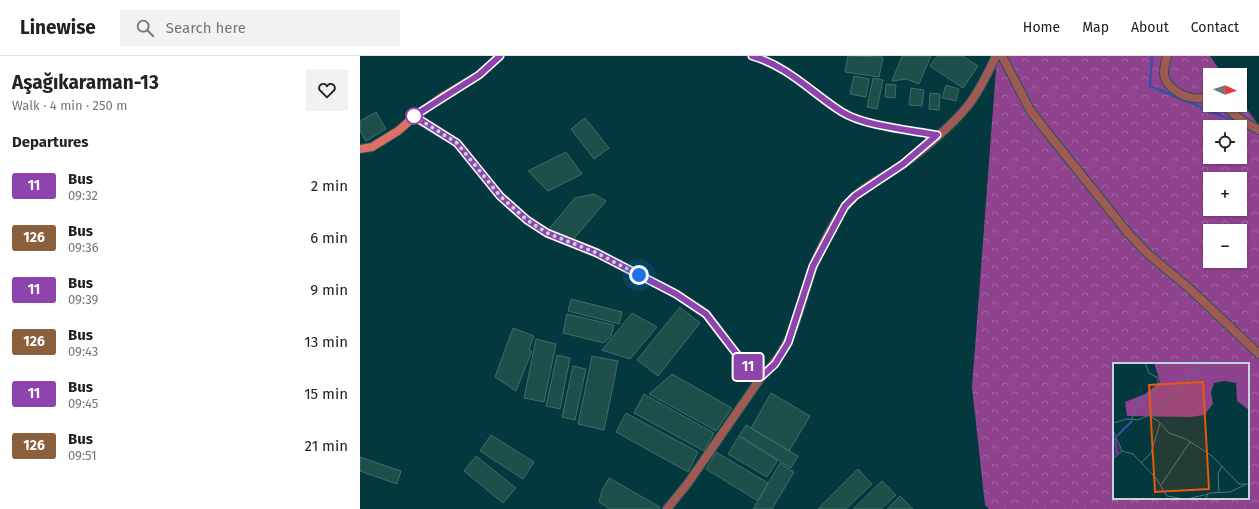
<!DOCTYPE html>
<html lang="en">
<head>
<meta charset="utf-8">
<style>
	:root { --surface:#fff; --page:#f2f2f2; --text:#222; --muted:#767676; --line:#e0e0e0 }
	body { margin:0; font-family:"Fira Sans",sans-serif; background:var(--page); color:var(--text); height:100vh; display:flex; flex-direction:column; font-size:15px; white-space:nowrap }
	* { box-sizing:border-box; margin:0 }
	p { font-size:13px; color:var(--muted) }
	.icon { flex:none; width:22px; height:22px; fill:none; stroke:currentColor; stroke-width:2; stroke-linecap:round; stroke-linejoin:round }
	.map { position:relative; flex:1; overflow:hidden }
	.sheet { display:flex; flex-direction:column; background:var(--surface); width:360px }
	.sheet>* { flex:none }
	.badge { padding:0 8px; border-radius:3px; font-size:14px; line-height:26px }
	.needle { width:26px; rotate:93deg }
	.tools { position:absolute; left:843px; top:12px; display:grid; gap:8px }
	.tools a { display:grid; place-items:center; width:44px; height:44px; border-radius:0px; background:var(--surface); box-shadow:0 1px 3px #0004; font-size:20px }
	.you { position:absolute; width:20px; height:20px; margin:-10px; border:3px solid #fff; border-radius:50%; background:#1a73e8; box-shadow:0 0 0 6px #1a73e833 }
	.map>.badge { position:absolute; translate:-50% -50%; box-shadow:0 0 0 2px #fff }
	h2 { padding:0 12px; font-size:15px; line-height:36px }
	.round { display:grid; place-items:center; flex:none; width:42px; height:42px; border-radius:0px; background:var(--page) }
	.summary { display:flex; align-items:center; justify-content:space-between; height:68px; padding:0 12px }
	h1 { font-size:19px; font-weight:700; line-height:30px }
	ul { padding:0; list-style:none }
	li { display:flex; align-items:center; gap:12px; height:52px; padding:0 12px }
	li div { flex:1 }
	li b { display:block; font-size:15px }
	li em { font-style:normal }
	li .badge { min-width:44px; font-weight:700; text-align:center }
	header { display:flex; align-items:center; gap:24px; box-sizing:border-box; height:56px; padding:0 20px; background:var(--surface); border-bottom:1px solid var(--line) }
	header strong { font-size:19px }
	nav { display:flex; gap:22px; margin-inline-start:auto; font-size:14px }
	.search { width:280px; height:36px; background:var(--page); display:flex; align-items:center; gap:10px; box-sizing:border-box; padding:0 14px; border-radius:0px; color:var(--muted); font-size:15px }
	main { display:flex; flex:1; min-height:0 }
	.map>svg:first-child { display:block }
</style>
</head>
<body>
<header>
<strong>Linewise</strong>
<div class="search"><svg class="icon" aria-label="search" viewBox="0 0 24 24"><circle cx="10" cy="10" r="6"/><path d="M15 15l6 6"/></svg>Search here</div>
<nav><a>Home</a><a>Map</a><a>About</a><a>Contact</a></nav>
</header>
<main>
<section class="sheet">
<div class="summary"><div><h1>Aşağıkaraman-13</h1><p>Walk · 4 min · 250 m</p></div><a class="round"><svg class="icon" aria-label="heart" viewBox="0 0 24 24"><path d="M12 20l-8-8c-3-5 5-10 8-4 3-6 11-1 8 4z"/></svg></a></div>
<h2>Departures</h2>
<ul>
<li><span class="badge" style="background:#8e44ad;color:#fff">11</span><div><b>Bus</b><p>09:32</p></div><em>2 min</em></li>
<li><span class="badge" style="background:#8b5e3c;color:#fff">126</span><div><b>Bus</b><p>09:36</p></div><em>6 min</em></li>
<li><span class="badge" style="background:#8e44ad;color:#fff">11</span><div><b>Bus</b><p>09:39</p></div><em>9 min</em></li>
<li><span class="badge" style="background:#8b5e3c;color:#fff">126</span><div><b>Bus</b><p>09:43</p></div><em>13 min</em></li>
<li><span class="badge" style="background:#8e44ad;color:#fff">11</span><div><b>Bus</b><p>09:45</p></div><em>15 min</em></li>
<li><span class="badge" style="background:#8b5e3c;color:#fff">126</span><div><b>Bus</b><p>09:51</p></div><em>21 min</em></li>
</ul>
</section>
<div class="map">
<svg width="899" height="453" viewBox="0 0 899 453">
	<defs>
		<pattern id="forest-crowns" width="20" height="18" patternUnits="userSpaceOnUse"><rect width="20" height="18" fill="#8f438e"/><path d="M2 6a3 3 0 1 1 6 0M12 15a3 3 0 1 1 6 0" fill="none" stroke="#a266a2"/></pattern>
	</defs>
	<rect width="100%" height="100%" fill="#02383e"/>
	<path fill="url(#forest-crowns)" fill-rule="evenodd" d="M637,0H850L863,19H850V49H880V43L899,70V453H629L625,449L612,331ZM850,71H880V101H850ZM850,123H880V153H850ZM850,175H880V205H850ZM754,308H888V442H754Z"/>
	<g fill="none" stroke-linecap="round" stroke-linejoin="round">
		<path stroke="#3751a7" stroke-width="2.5" d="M792,0L790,30L883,69"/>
	</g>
	<path fill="#1f4f4b" stroke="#3f6e6a" d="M488,0L523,1L519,21L485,16Z
		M542,0H571L559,28L546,23L532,25Z
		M577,0H603L618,10L603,32L570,10Z
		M494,20L509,23L506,41L490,38Z
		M513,22L523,24L517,53L507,51Z
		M526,28L536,29L535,42L525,41Z
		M586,29L599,33L596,45L582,42Z
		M551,32L564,34L562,50L549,49Z
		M570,37L580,38L579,54L569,53Z
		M16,56L26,73L6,85L0,75V65Z
		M225,62L249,92L234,103L211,73Z
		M206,96L222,118L188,135L168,115Z
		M234,138L246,145L212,185L188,174L215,142Z
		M211,243L262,256L259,268L208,255Z
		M320,251L340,267L298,320L277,304Z
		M272,257L297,271L270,303L242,294Z
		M207,258L254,269L251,280L244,287L203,277Z
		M153,272L174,280L169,294L172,295L156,335L135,321Z
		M176,283L196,288L184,346L164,342Z
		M197,299L210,302L200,353L186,350Z
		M232,300L258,305L244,374L218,368Z
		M213,310L226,313L215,364L202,361Z
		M312,318L372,352L356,375L289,338Z
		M411,337L450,360L429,395L391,372Z
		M284,338L354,377L344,395L274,357Z
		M266,357L338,396L328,416L256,376Z
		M386,369L438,400L431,412L379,380Z
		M131,379L174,406L163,423L120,395Z
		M379,380L418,404L407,421L368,398Z
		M356,396L408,427L398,445L346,413Z
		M116,400L156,432L143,447L104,415Z
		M0,401L41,415L37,428L0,415Z
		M420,407L434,416L412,453H393Z
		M498,413L512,428L486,453H458Z
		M249,422L300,451L299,453H250L239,446L242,434Z
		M522,425L536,439L521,453H493Z
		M540,440L553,453H527Z"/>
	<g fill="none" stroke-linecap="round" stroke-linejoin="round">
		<defs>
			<path id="street" d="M392,0C430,11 451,37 482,56C504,70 550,74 577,79
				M642,0L670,54L683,71L768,177L787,197L830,233L899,298
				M807,0C806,6 802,15 805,22C809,33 823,41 834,42C840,43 845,41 850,42
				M863,49L884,66L899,74
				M54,61L97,87L140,140L167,164L187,177L237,197L316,238L346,258L389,314L402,320
				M307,453L328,427L402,320C436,288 438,252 453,211C459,195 475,163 486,150C500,131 523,122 542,109C562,95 590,71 606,52C618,38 628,17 636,0"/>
			<path id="secondary" d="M0,93L12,91L38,75L54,61L82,41L119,19L140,0"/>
		</defs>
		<use href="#street" stroke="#24555a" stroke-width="10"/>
		<use href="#secondary" stroke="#24555a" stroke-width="10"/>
		<use href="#street" stroke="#9f5b53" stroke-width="8"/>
		<use href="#secondary" stroke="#dc7064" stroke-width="8"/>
	</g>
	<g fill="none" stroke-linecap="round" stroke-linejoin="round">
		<defs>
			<path id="line" d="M140,0L119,19L54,60L97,87L140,140L167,164L187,177L237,197L316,238L346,258L389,314L402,320L415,308L428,287L453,210L485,150L495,140L543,108L577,79C550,74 504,70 482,56C452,37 428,10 392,0"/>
		</defs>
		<use href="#line" stroke="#fff" stroke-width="9"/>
		<use href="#line" stroke="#8e44ad" stroke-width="6"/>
		<path stroke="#bfd7da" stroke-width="4" stroke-dasharray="0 7.2" d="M54,60L97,87L140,140L167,164L187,177L237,197L279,219"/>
	</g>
	<circle fill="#fff" stroke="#8e44ad" stroke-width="2" cx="54" cy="60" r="8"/>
	<g transform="translate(753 307)">
		<rect width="136" height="136" fill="#02383e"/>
		<path d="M41,0H136V47L124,38L123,20L111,18L101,20L98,29L100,41L91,52L77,54L14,53L12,39L32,31L47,19Z" fill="#8f438e"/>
		<path d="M0,69L8,88L1,95L0,94Z" fill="#572856"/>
		<path fill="none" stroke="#3751a7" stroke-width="2" d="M4,73L19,58M2,75L4,91"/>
		<path fill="none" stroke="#4e787c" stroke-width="1" d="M37,53L45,58L56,70L73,76L99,93L126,121H133M18,57L28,36L32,33L40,32L45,21V15L36,10L32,0M0,60L14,56L25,57L44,49L75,17L77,11L92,0M0,67L9,88M9,88L20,91L43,115L54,133L71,136M0,96L9,88M28,100L38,90L47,60M48,122L77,79M106,129L105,110L109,103M74,136L95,131M92,136L96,130L117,129L136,120"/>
		<path fill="#e8590c" fill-opacity="0.15" stroke="#e8590c" stroke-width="2" d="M90,19L96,126L42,129L36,22Z"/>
		<rect width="136" height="136" fill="none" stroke="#bfd7da" stroke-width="2"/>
	</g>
</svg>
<div class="tools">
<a><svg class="needle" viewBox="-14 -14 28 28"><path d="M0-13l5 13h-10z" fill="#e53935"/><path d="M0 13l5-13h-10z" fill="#767676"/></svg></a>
<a><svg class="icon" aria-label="locate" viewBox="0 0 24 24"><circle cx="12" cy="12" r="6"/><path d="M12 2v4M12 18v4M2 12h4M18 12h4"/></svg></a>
<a>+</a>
<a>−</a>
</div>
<div class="you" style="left:279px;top:219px"></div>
<b class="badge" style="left:388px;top:311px;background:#8e44ad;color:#fff">11</b>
</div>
</main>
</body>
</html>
